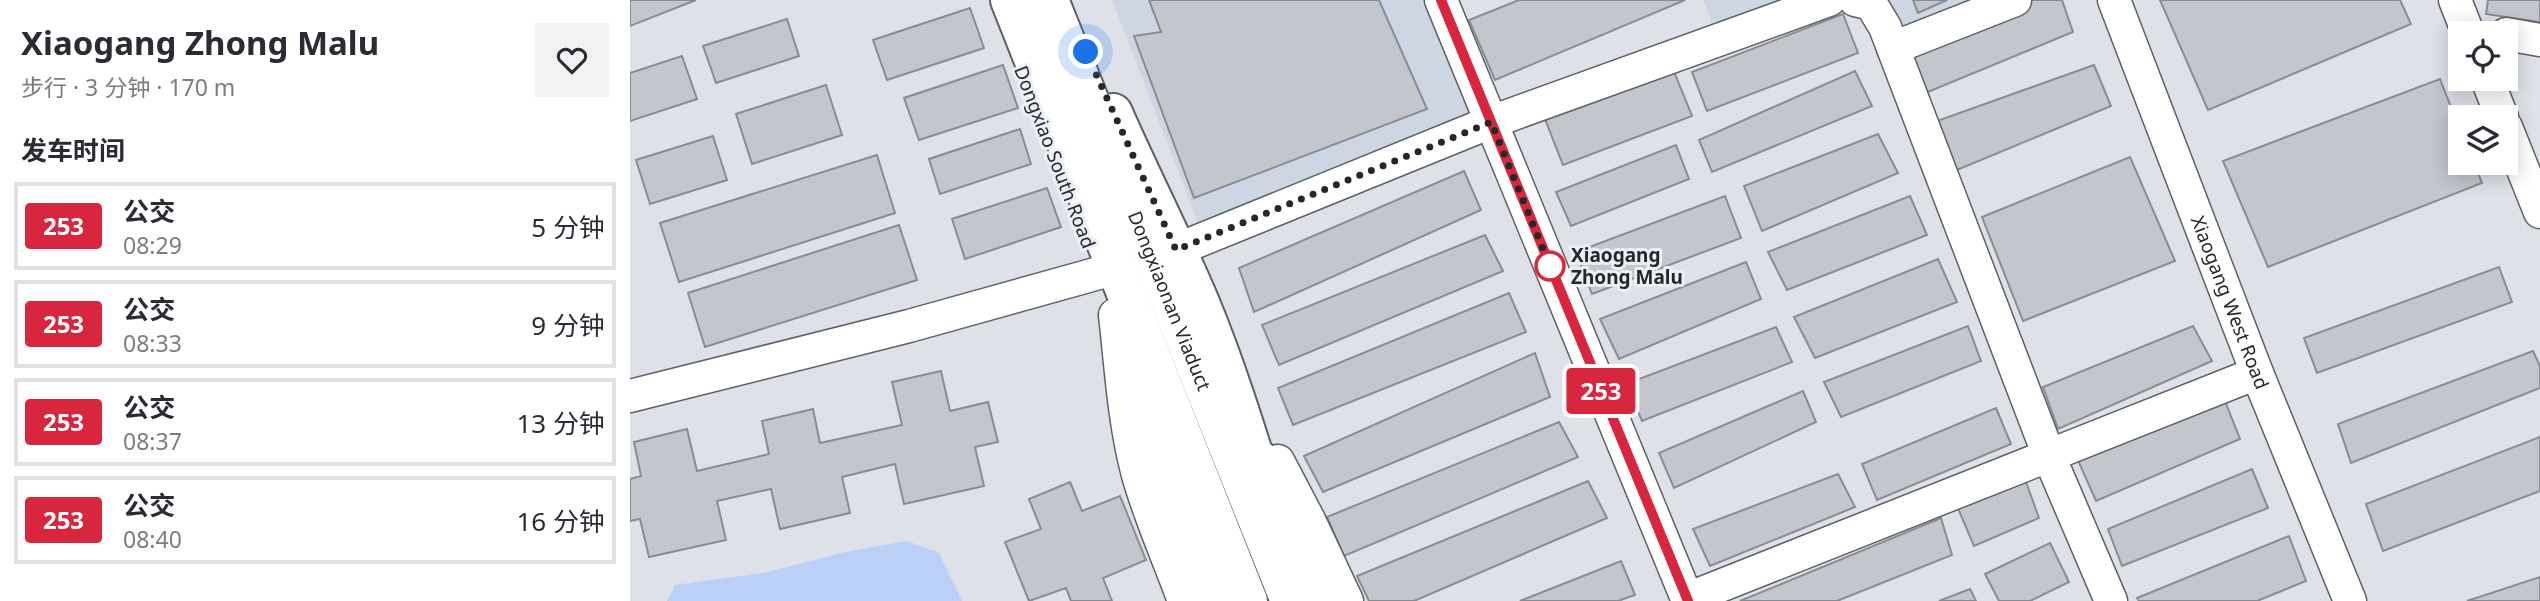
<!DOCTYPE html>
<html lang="zh">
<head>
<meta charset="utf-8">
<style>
	:root { --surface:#fff; --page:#f2f2f3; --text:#2b2b33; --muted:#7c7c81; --line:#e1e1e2 }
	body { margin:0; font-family:"Noto Sans","Noto Sans SC",sans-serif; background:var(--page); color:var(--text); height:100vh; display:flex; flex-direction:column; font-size:26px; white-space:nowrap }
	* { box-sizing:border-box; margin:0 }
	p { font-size:23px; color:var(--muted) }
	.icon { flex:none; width:38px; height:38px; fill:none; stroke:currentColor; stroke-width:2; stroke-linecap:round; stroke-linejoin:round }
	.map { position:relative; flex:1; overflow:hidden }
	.side { display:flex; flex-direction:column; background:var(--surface); width:630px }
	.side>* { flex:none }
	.badge { padding:0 14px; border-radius:5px; font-size:24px; line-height:46px }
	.buttons { position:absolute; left:1818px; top:21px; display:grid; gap:14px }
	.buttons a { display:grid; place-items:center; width:70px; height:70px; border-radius:0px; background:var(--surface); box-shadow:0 4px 18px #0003; font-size:35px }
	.you { position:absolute; width:35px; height:35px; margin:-18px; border:5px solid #fff; border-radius:50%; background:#1a73e8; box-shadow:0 0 0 10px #1a73e833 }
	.map>.badge { position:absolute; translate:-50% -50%; box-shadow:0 0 0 4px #fff }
	h2 { padding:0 21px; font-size:26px; line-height:63px }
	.round { display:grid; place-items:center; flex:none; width:74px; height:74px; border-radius:0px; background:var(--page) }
	.headline { display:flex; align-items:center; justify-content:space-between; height:119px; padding:0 21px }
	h1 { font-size:33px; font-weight:700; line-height:52px }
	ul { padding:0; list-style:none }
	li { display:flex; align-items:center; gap:21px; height:88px; margin:0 14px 10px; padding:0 7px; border:4px solid var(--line); border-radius:0px }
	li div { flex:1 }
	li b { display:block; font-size:26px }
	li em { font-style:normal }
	li .badge { min-width:77px; font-weight:700; text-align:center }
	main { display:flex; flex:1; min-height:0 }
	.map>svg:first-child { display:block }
</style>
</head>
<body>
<main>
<section class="side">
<div class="headline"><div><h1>Xiaogang Zhong Malu</h1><p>步行 · 3 分钟 · 170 m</p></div><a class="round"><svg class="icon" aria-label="heart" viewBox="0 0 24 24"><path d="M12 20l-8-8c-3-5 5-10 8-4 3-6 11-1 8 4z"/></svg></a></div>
<h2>发车时间</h2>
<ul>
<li><span class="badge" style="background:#d7263d;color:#fff">253</span><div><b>公交</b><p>08:29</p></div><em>5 分钟</em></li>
<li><span class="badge" style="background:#d7263d;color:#fff">253</span><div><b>公交</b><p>08:33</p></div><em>9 分钟</em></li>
<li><span class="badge" style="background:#d7263d;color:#fff">253</span><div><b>公交</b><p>08:37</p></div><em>13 分钟</em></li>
<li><span class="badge" style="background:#d7263d;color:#fff">253</span><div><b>公交</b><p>08:40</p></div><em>16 分钟</em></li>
</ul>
</section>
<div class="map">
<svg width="1910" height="601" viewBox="0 0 1910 601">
	<rect width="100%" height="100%" fill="#dee2e8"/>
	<path fill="#cfd6e3" d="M482,0H811L861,122L574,238Z
		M1073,0H1171L1084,29Z
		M1254,0H1341L1272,30Z"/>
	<path fill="#bad0f7" d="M277,541L309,553L332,601H37L45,585L133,573L220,551Z"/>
	<path fill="#c3c7cd" stroke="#898c92" stroke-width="2" d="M0,0H66L0,26Z
		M519,0H749L797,109L564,198L504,36L531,32Z
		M889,0H1055L865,80L839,20Z
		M1283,0H1317L1288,13Z
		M1401,0H1432L1443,32L1293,94L1279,50Z
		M1530,0H1770L1781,24L1578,110Z
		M1858,0H1910V22L1856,14Z
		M340,8L354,48L257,80L243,40Z
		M1213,14L1228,53L1077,111L1062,72Z
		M157,19L169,56L86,83L73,46Z
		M52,56L67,99L0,121V73Z
		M373,65L388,108L289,140L274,98Z
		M1464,65L1481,106L1327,170L1307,121Z
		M1043,69L1062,116L933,165L915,119Z
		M1225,71L1242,106L1082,172L1069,140Z
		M1810,79L1830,130V163H1844L1852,183L1638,267L1593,161Z
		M196,85L212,135L122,164L106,114Z
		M390,129L401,164L310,194L299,159Z
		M1248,134L1268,173L1132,231L1114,186Z
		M83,136L97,180L20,204L6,160Z
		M1046,145L1059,179L941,226L926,192Z
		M247,155L265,213L49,282L30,223Z
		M1500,157L1545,261L1393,321L1352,217Z
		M834,171L851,210L624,312L609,268Z
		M417,188L431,227L335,259L322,219Z
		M1095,196L1111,238L962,294L946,252Z
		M1280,196L1297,235L1157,290L1138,252Z
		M269,225L287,280L75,347L58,293Z
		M855,235L873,271L649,365L632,325Z
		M1308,259L1327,302L1185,358L1164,317Z
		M1116,262L1131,299L989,359L970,319Z
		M1869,267L1882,302L1687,373L1674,338Z
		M879,293L896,332L663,425L648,388Z
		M1338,326L1351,361L1211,417L1194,382Z
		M1563,326L1582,361L1428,429L1413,387Z
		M1146,327L1162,362L1012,421L996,384Z
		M1903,351L1910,366V388L1721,463L1708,424Z
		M905,353L920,397L693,492L674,456Z
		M311,371L320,411L358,402L368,442L345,447L354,486L274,504L265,464L212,477L220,513L150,529L141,489L87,501L96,540L19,557L10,519L0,521V479L11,476L4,442L57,429L67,471L139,454L132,421L183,409L190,443L272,425L262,382Z
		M1173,391L1186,422L1044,488L1029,453Z
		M1595,401L1610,439L1466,501L1447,458Z
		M1366,408L1381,444L1247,500L1232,464Z
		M929,422L948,457L714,556L697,517Z
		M1910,437V491L1753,551L1736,504Z
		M1622,469L1638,508L1492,566L1478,529Z
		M1208,474L1225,507L1080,566L1063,529Z
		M958,481L977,518L784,601H739L727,576Z
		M440,482L452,511L490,496L516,560L473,578L482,601H441L436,588L399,601L375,542L411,529L399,499Z
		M1396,482L1409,518L1344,546L1327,506Z
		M1311,518L1322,555L1207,601H1110Z
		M1659,536L1676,581L1627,601H1509L1507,598Z
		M1420,543L1439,582L1400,601H1369L1355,574Z
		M991,561L1005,595L988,601H890Z
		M1910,577V601H1837Z
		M1340,589L1346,601H1309Z"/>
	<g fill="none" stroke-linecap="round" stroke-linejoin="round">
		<defs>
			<g id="minor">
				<path d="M811,0L1058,601"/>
				<path d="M1225,0L1241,4L1255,27L1419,456L1481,601"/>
				<path id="s1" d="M1484,0L1627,373L1720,601"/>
				<path d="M1825,0L1838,33"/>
				<path d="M1876,34L1910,40"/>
				<path d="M1263,48L1385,0"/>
				<path d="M1857,79L1872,117"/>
				<path d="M1876,127L1910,212"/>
				<path d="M546,250L861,122L1199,0"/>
				<path d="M485,315C491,368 494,423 508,475C520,518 539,559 554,601"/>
				<path d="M0,396L279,326L469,273"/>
				<path d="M648,461L679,520L717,601"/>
				<path d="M1057,599L1627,373"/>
			</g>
			<path id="major" d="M483,113C511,177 543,239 570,303C596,366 616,430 636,495"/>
			<g id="highway">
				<path d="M380,0L618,601"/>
				<path id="s2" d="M419,0L660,601"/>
				<path d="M493,344L521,434L583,601"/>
				<path d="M631,461L691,601"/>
			</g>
		</defs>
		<use href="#minor" stroke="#5d6166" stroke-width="35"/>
		<use href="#major" stroke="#5d6166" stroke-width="42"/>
		<use href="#highway" stroke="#5d6166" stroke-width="42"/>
		<use href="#minor" stroke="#fff" stroke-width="32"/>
		<use href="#major" stroke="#fff" stroke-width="38"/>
		<use href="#highway" stroke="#fff" stroke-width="38"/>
	</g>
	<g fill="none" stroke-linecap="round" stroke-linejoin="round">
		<defs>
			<path id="line" d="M811,0L1058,601"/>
		</defs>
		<use href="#line" stroke="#fff" stroke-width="16"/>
		<use href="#line" stroke="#d7263d" stroke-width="10"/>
		<path stroke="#26272a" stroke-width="7" stroke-dasharray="0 12.6" d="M456,52L546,250L861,122L920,266"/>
	</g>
	<circle fill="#fff" stroke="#d7263d" stroke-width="3.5" cx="920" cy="266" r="14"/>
	<g text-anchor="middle" stroke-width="6" stroke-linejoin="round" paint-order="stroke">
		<g font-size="19" fill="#26272a" stroke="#ebeff6">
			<text transform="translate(425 157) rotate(69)" y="7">Dongxiao South Road</text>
			<text dy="7" stroke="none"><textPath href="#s2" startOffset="324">Dongxiaonan Viaduct</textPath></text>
			<text dy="7" stroke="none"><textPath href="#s1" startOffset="324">Xiaogang West Road</textPath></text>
		</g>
		<g font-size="19" font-weight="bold" fill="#26272a" stroke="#ebeff6" text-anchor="start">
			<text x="941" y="262">Xiaogang<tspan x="941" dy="22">Zhong Malu</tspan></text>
		</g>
	</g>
</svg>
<div class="buttons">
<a><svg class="icon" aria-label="locate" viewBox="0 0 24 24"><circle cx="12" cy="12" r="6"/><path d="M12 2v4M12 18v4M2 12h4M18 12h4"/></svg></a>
<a><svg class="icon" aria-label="layers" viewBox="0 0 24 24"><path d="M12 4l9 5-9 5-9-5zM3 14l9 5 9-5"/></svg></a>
</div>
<div class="you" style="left:456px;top:52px"></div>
<b class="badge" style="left:971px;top:391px;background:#d7263d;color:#fff">253</b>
</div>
</main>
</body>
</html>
